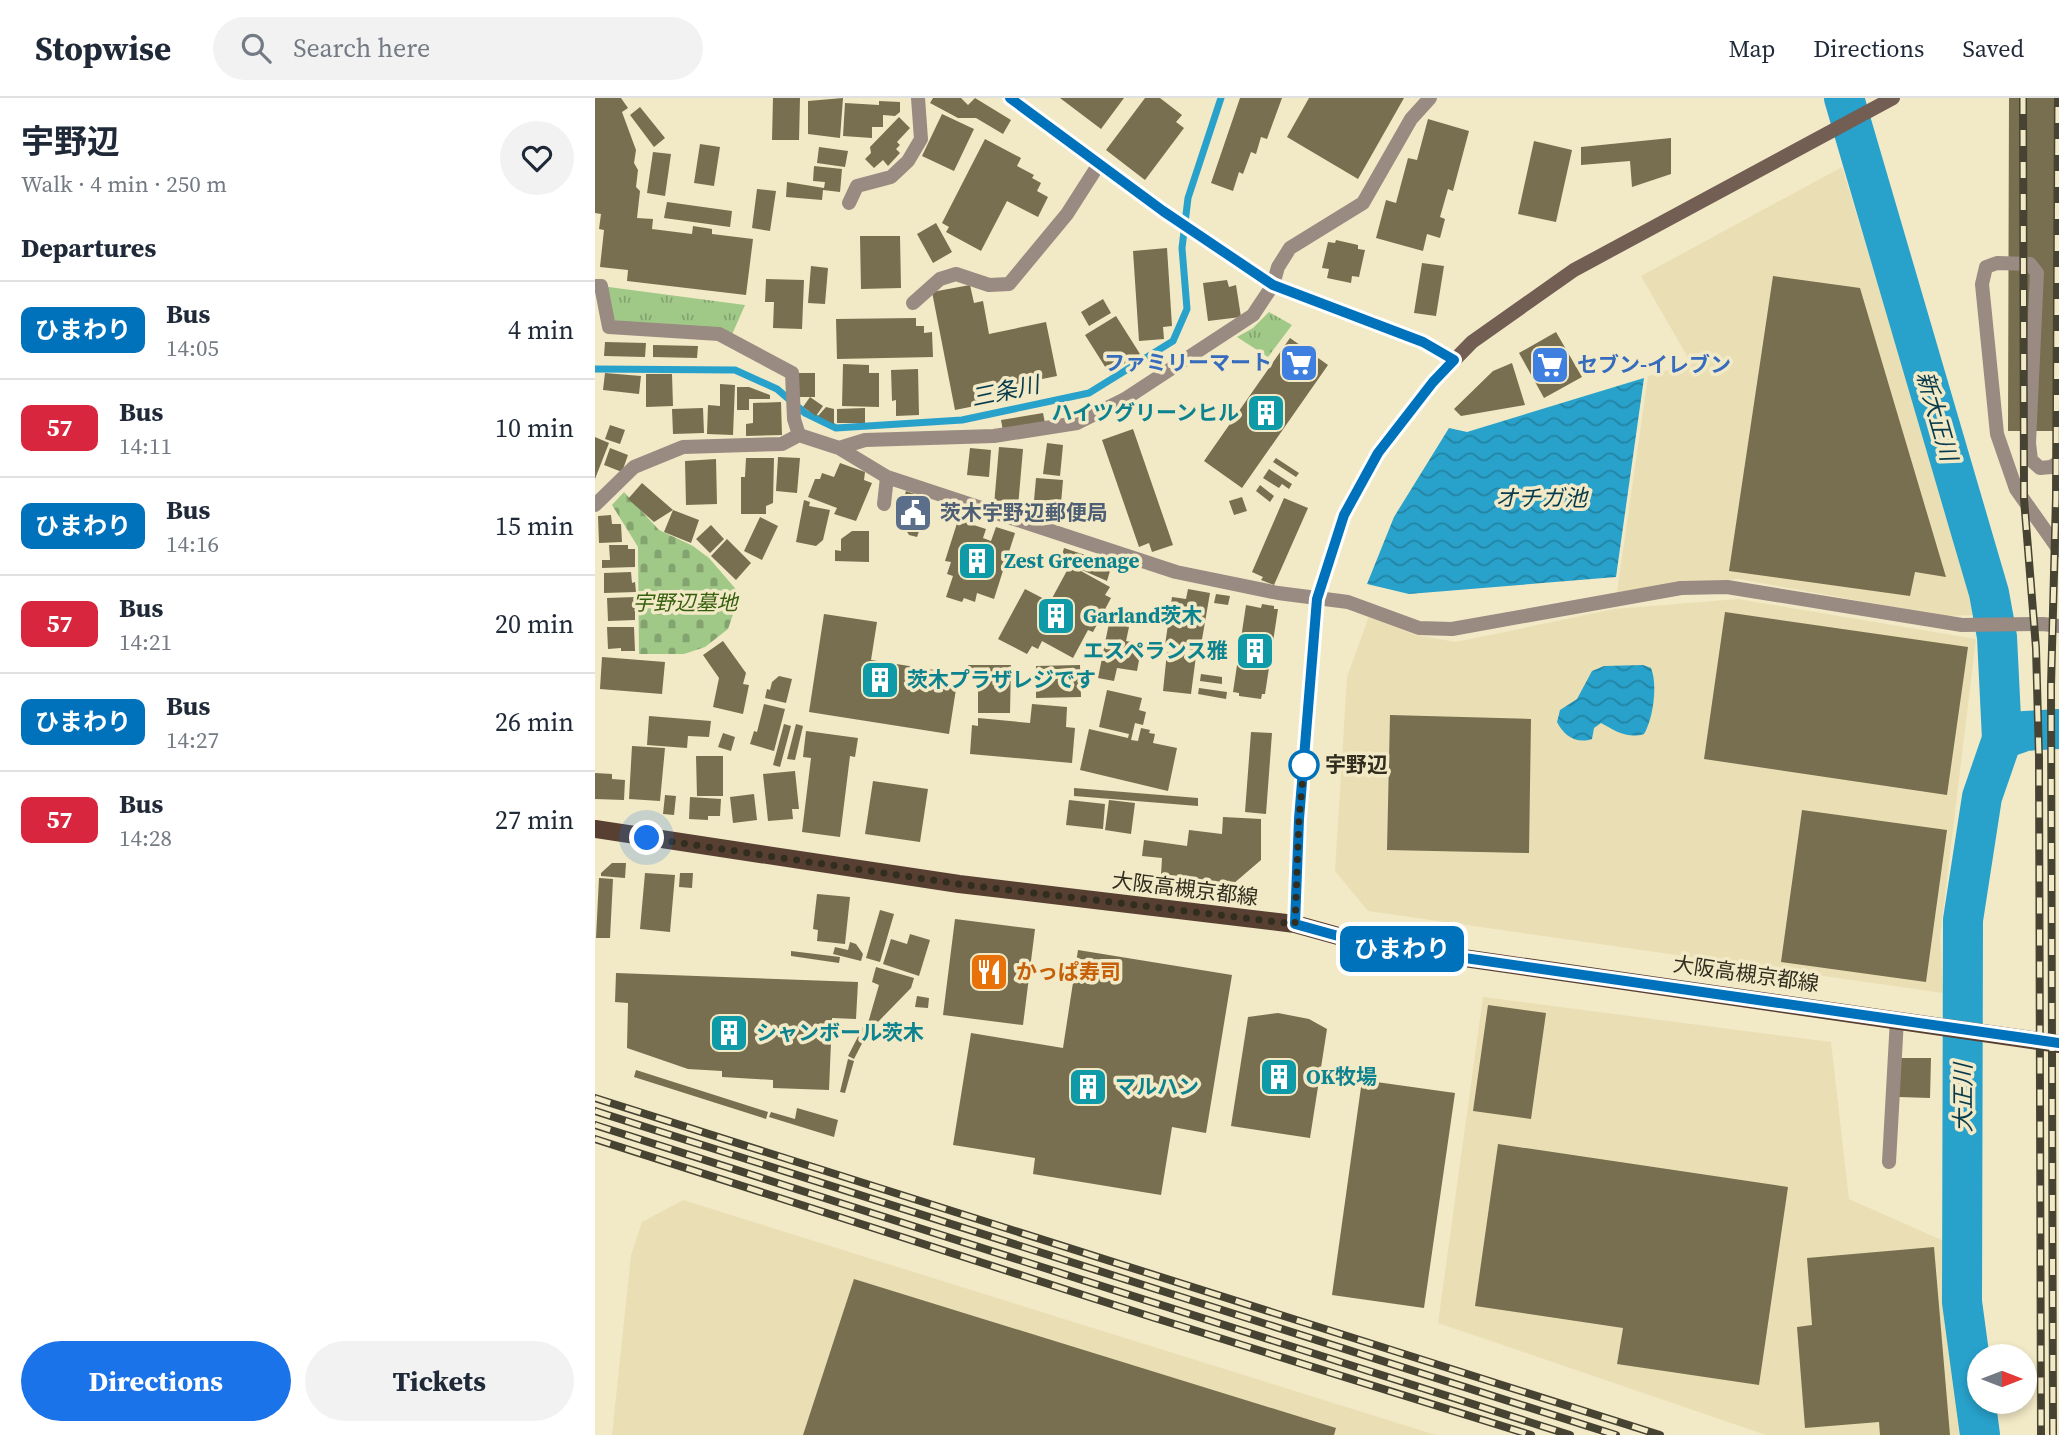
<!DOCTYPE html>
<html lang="en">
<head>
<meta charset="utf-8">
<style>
	:root { --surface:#fff; --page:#f2f2f3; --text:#1f2937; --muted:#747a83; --line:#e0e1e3; --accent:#1a73e8 }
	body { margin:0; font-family:"Source Serif 4","Noto Sans JP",serif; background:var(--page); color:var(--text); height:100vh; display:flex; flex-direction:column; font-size:26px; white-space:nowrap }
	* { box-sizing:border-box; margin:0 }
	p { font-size:23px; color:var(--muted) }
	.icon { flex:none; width:38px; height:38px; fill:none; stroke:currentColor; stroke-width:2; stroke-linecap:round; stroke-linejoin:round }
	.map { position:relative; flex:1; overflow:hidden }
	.side { display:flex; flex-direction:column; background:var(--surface); width:595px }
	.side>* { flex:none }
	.badge { padding:0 14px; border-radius:10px; font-size:24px; line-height:46px }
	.needle { width:46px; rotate:90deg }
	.fabs { position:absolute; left:1372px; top:1246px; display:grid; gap:14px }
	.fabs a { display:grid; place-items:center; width:70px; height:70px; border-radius:50%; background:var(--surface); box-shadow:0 4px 10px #0003; font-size:35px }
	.you { position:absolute; width:35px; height:35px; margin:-18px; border:5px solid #fff; border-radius:50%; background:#1a73e8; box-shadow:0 0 0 10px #1a73e833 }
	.map>.badge { position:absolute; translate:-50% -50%; box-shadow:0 0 0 4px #fff }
	h2 { padding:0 21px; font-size:26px; line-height:63px }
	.round { display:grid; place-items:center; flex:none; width:74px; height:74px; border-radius:37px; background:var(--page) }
	.overview { display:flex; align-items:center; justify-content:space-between; height:119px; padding:0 21px }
	h1 { font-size:33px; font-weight:700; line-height:52px }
	.cta { display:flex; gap:14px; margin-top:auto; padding:14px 21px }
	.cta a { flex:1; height:80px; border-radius:42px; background:var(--accent); color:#fff; font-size:28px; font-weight:700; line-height:80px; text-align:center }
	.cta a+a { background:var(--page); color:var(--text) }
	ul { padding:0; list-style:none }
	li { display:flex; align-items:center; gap:21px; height:98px; padding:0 21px; border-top:2px solid var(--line) }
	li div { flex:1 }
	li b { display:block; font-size:26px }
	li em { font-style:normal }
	li .badge { min-width:77px; font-weight:700; text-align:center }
	header { display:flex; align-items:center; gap:42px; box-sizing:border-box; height:98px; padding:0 35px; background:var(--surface); border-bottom:2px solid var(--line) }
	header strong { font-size:33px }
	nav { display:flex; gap:38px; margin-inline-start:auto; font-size:24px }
	.search { width:490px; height:63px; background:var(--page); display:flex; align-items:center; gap:18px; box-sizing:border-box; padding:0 24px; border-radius:38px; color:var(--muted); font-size:26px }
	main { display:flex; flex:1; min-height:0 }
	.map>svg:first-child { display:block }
</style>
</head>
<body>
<header>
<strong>Stopwise</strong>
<div class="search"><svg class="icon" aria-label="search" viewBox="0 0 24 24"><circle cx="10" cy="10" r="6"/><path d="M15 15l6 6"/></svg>Search here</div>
<nav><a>Map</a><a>Directions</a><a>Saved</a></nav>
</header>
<main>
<section class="side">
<div class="overview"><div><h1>宇野辺</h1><p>Walk · 4 min · 250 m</p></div><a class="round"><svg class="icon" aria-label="heart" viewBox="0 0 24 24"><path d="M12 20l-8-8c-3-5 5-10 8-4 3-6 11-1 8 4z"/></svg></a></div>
<h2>Departures</h2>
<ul>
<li><span class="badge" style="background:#0072bc;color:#fff">ひまわり</span><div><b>Bus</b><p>14:05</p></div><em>4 min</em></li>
<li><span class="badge" style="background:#d7263d;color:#fff">57</span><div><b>Bus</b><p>14:11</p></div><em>10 min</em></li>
<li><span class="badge" style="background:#0072bc;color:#fff">ひまわり</span><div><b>Bus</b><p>14:16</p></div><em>15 min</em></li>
<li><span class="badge" style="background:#d7263d;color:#fff">57</span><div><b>Bus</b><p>14:21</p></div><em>20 min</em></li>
<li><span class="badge" style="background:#0072bc;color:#fff">ひまわり</span><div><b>Bus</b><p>14:27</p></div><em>26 min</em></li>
<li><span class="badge" style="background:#d7263d;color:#fff">57</span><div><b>Bus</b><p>14:28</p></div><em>27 min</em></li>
</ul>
<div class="cta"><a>Directions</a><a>Tickets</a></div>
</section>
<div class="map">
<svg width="1464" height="1337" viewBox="0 0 1464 1337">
	<defs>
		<pattern id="cemetery-stones" width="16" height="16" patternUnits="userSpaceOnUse" patternTransform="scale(1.75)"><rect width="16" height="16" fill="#a0c988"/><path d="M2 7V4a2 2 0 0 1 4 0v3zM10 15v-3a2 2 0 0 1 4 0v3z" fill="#83a46f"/></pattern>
		<pattern id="park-tufts" width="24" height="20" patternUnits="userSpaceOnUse" patternTransform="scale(1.75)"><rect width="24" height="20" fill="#a0c988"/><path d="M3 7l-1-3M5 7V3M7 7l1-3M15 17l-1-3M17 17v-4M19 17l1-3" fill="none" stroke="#83a46f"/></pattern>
		<pattern id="water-waves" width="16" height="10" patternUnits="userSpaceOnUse" patternTransform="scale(1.75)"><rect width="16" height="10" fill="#28a1cb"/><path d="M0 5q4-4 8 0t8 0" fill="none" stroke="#2384a4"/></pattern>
	</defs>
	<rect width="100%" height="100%" fill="#f2e9c6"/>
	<path fill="#eadfb4" d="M1247,69L1380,504V517L1347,518L1144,481L1022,494L1053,278L1096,265L1046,178Z
		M1143,501L1381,541L1345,839L1348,895L773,813L740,773L752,579L774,518L821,537L861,544L1019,511Z
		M888,899L1236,944L1254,1101L1349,1143L1364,1337H1171L843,1225Z
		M88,1102L841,1337H17L36,1157L47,1124Z"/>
	<path fill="url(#cemetery-stones)" d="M29,394L64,432L98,448L114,460L145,496L133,531L110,549L89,556H44L43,449L17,407Z"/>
	<path fill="url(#park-tufts)" d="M6,188L150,207L135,241L14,229Z
		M674,214L697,227L673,259L642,239L658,230Z"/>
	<path fill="url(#water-waves)" d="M1049,280L1021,479L814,496L772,486L799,419L854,330L872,334Z
		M1048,567L1056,570C1063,587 1058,621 1049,636C1033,641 1020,633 1006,625L999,630L997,641C981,646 969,638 962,624L965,612L982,601L997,573L1009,568Z"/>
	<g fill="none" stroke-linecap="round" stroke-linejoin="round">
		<path stroke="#28a1cb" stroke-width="7" d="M0,271L140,272L182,291L210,315L241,330L367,322L494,295L578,243L592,211L587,150L593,100L626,0"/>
		<path stroke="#28a1cb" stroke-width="40" d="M1249,0L1394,495L1402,539L1407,641L1387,699L1368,822L1367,1204L1385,1337
			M1407,641L1430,633L1464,631"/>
	</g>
	<path fill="#776f4f" d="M0,0H26L33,10L27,14L41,52L39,65L43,72L41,89L45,93L42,120L58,121L57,131L97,136L98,128L117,131V136L158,141L151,197L32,183L33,172L5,169L9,132L4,131L6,116L0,115Z
		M178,0H205L204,42H177Z
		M248,0L245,40L213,36V3Z
		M338,0H366L373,7L380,0L416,22L408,36L381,20H363L335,5Z
		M465,0H529L506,31Z
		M550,0H565L587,17L581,24L589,30L550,82L511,52Z
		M645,0H687L672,41L666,39L661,56L656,54L648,76L644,74L638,93L616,85Z
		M714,0H809L763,81L692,39Z
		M1414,0H1464V333H1413Z
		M284,3L305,4V14L300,18L288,17V29H277V40L248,38L250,5L284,7Z
		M45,9L70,40L59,49L35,17Z
		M347,16L379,31L359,73L327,58Z
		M304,19L315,30L302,44L305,47L301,51L305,55L293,68L288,62L279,70L270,61L276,55L275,49Z
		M833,21L874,33L858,93L853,91L845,119L850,121L845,140L832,136L828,153L781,140L791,102L801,105L813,60L822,62Z
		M1076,40V76L1037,89L1035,63L986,67V49Z
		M390,41L426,60L422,68L439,77L437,80L446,85L442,93L453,99L443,119L412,103L386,153L351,134L354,129L347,125Z
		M939,43L977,52L961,124L923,116Z
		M105,46L125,49L119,88L99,85Z
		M224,49L253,53L250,69L222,65Z
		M58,54L76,56L70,98L52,95Z
		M219,68L247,71L245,94L228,92L227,102L191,99L192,84L229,90L230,84L218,83Z
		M162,91L181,93L175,133L157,130Z
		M72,104L137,113L135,129L69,120Z
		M341,125L357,154L338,165L322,136Z
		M265,138H305L306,190L266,191Z
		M741,142L763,147V151L770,152L764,179L757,178L756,185L732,180L734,171L727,170L733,144L740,145Z
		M572,150L577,228L568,229L569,241L544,243L538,153Z
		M827,165L849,168L841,218L819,215Z
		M216,168L233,170L230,206L213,205Z
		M1178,178L1265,190L1351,479L1320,474L1315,498L1134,473Z
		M171,181L209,182L207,231L178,230L179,204H170Z
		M632,182L634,189L641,187L646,219L613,223L608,185Z
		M375,187L379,205L388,203L394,236L451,224L462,278L402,290L405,303L360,312L337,194Z
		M508,201L516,215L494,228L486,214Z
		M521,218L545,256L514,275L490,237Z
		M321,220V228H329V235L337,234L338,259L242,261L241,221Z
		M961,234L987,279L949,300L924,255Z
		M695,240L733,267L647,390L609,363Z
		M10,244L51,245L50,259L9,258Z
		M58,247L103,248L102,260L58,259Z
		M917,265L930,307L866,318L859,311L898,273Z
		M248,266L274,267V275H284V309L247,308Z
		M323,271L324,317L301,318V302L297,303L296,272Z
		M10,275L46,278L44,296L8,292Z
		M203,275H220V299H203Z
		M51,276H77L78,308L51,309Z
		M125,286L140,287L138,337L112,336L113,307L125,308Z
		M142,289H154L175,297V301H154V312H142Z
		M215,299L228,308L221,318L208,309Z
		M186,304L187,337L151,338V326L158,325V305Z
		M231,309L239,311V326L223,318Z
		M108,310L109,335L78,336L77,311Z
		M270,310V325H242V311Z
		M448,315L450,325L408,333L406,322Z
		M15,327L30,332L25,346L10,341Z
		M538,331L578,447L557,454L554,445L544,449L507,342Z
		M0,339L14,345L0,381Z
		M452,345L468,347L465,378L448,376Z
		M404,349L428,351L423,409L399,407Z
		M15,350L33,357L27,374L9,367Z
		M375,350L396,352L394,379L372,377Z
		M183,359L205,360L202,395L181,393Z
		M151,360H179L178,405L171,408V416H146V379H150Z
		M681,360L704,375L701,379L678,364Z
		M121,361L122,406L91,407L90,363Z
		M245,365L270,374L269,382L277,385L261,423L239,416L242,410L213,399L220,381H225L227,375L239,379Z
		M674,371L697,386L694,391L687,386L684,390L668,380Z
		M441,380L468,382L465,417L438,414Z
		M47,385L78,412L59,424L33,401Z
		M665,387L679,398L675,404L661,393Z
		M311,393L335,401L322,439L314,437L303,419Z
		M647,399L652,413L639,417L634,403Z
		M689,400L713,410L679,487L666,482L668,479L657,474Z
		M209,402L215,404L214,408L235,412L228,442L221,448L201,444Z
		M78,412L104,422L96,445L69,434Z
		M16,417L17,426H26L27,444L4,445L3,418Z
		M165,419L183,428L167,462L149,453Z
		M363,422L391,431L388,440L396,443L401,429L420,435L399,501L382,495L380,504L369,500L367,504L351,499L358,478L352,476L356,464L350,463Z
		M116,427L129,441L115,455L101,441Z
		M257,433H274V464L240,463V452L246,453V441Z
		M132,441L156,465L141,482L116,458Z
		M14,447H33V451H40V469L7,470V462H15Z
		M469,450L517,466L512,483L487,472L488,467L467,457Z
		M475,467L515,489L510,497L516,500L498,534L493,532L478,560L447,543L443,551L437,548L432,556L403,541L430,491L455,504Z
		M36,474L37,485L40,484L41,494L9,495V475Z
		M593,491L615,495L605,553L570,547L577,499L591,501Z
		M621,496L635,498L633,507L619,505Z
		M40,499V522L13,523L12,500Z
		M667,506L679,508V511H683L670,596H667L666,601L644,598V595L638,594L651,507L666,510Z
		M1130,514L1373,549L1352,697L1109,661Z
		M229,516L282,524L276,562L352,574L350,589L361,591L354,636L214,614Z
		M514,525L534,529L531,543L547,546L542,573L522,570L519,583L503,580Z
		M12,529H39L40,553H26V550L13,551Z
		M128,543L151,575L148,586L154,587L148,616L118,609L124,580L108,557Z
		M572,554L601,558L596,596L568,593Z
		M7,559L70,564L67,596L5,591Z
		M373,567H416L415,615H383V584H377V579H373Z
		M485,567L486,599L441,600V568Z
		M606,576L627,579V586L605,583Z
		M184,578L197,581L191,605L170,600L172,591L175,592L177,584Z
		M604,590L632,594L631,601L603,596Z
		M512,592L547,600L544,612L551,614L548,627L540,625L536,642L543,643L546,630L555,632L554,635L560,636L558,645L582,650L573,693L485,672L494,631L533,640L534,636L504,629Z
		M169,606L190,611L179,653L155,646L159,633L162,634Z
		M437,606L472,609L471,629L480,630L477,665L375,656L377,627L383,628V620L435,625Z
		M795,617L936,621L934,755L792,752Z
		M54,618L116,623L114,639L93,638L92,650L52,647Z
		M189,626L196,628L185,669L178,667Z
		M201,626L208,628L200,662L192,661Z
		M211,633L263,640L260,659L255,658L245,739L207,734L216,660L208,659Z
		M656,634L677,635L671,716L650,714Z
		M128,635L140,639L136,653L123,649Z
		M37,648L70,650L65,703L34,701Z
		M101,658H128V698H102Z
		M200,673L204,711H197L198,721L173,723L168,676Z
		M0,675L17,676V681L30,682L29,702L0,701Z
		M278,683L333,691L325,744L270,736Z
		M479,690L603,700V708L479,698Z
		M159,696L162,722L138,725L135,699Z
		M70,697L81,698L79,717L68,716Z
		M95,699L126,701L125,718H113V722L94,721Z
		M474,702L510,706L508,731L471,727Z
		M514,702L540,705L536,736L510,732Z
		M1207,712L1352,732L1331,884L1186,864Z
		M628,719L666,721V762L638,786L566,777L567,760L547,758L549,742L592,748L594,732L627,736Z
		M17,765H31L30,780L6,778V775Z
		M50,775L80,777L75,834L45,831Z
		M85,775H98L97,790L84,789Z
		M4,780L18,781L15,840H1Z
		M222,796L255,799L250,846L222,843L223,832L218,831Z
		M285,812L299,816L285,864L271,860Z
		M360,821L440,831L428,927L348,917Z
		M315,836L335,842L324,878L288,866L296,841L312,846Z
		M255,844L261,846L268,856L266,863L238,856L240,849L253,852Z
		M483,852L637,877L611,1035L577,1029L566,1097L438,1076L440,1060L358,1047L376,935L468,950Z
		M196,853L245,859L244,865L196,858Z
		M281,869L319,880L316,890L280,927L273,925L284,887L277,884Z
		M21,875L263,884L261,921L237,920L234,992L178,990V982L127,979V973L93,971L32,950L33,905L20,904Z
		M322,898L334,900L333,910L320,909Z
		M893,907L951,915L936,1021L878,1013Z
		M683,915L714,921L732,931L715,1040L636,1028L653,919Z
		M270,925L276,928L259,961L253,958Z
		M1305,960H1336L1335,1000L1304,999Z
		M253,961L259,963L250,995L245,994Z
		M41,972L173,1014L171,1021L39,979Z
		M767,982L860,995L829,1210L737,1197Z
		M202,1010L243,1022L239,1039L174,1019L176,1014L200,1021Z
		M903,1046L1193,1089L1164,1287L1022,1266L1028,1230L880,1208Z
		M1339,1149L1355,1337H1285L1284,1324L1210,1330L1202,1229L1217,1227L1212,1160Z
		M259,1181L741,1330L739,1337H208Z"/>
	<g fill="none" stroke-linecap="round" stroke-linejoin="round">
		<path stroke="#998a82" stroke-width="14" d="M254,105L262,88L296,79L313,63L326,41L323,0
			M0,188H6L14,229L124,236L197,275L199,321L204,337
			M318,205L345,181L361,176L394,187L414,186L472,116L504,66
			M244,350L270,342L399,338L482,325L530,301L658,217L678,187L683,169L695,150L768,105L816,21L835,0
			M1464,364L1456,369L1445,370L1436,362L1434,345L1442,175L1435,166L1402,165L1391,169L1387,186L1402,336L1421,391L1464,452
			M289,406L292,379
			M0,407L39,369L88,349L187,346L204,337L244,350L292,379L581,474L683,495L753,504L824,530L857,531L1086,490L1132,489L1367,527L1448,526L1464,528
			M1294,1064L1302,921"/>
		<path stroke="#725e53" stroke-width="14" d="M415,0L568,113L678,187L828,244L859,262
			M700,826L704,721L722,501L749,417L783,355L838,284L877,244L979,172L1298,0"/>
		<path stroke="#573f32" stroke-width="18" d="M0,731L364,786L700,826L772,846L1464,946"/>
		<defs>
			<path id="rail" d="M1428,0L1429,401L1441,550L1444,659L1446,1337
				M0,1000L1065,1337
				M0,1013L1021,1337
				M0,1027L975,1337
				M0,1041L560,1220L936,1337
				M1458,1337L1456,588L1461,400L1463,0"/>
		</defs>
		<use href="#rail" stroke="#474332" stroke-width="8"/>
		<use href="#rail" stroke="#f2e9c6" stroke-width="5" stroke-dasharray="16" stroke-linecap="butt"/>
	</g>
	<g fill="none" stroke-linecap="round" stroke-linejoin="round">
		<defs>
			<path id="line" d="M415,0L568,113L678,187L828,244L859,262L838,284L783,355L749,417L722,501L704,721L700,826L772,846L1464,945"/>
		</defs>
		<use href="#line" stroke="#fff" stroke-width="16"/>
		<use href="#line" stroke="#0072bc" stroke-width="10"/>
		<path stroke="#312d1f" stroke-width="7" stroke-dasharray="0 12.6" d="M52,740L364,786L700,826L704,721L709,667"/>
	</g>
	<defs>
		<symbol id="supermarket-square" viewBox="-11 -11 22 22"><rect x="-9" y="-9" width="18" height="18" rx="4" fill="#3f7fe0" stroke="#f2e9c6"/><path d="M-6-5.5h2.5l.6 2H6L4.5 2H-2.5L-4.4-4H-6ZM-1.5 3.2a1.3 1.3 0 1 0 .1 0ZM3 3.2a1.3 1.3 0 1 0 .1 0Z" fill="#fff"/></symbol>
		<symbol id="building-square" viewBox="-11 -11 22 22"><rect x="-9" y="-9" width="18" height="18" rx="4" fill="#0f9aa8" stroke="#f2e9c6"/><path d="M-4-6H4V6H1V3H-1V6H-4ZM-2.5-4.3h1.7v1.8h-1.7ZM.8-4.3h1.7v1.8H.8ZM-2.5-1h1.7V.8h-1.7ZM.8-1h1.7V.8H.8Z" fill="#fff"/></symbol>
		<symbol id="civic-square" viewBox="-11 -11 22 22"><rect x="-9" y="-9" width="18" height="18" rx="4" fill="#5c6f8a" stroke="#f2e9c6"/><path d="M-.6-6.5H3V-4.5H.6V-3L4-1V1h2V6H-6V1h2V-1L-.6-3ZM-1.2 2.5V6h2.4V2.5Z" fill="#fff"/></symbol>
		<symbol id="restaurant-square" viewBox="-11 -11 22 22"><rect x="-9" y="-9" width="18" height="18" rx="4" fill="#e8710a" stroke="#f2e9c6"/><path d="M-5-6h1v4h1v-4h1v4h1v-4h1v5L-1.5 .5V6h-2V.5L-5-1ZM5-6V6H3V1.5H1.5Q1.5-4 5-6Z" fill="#fff"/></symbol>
	</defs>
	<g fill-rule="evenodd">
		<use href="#supermarket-square" x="682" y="243" width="44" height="44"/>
		<use href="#supermarket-square" x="933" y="245" width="44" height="44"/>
		<use href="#building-square" x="649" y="293" width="44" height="44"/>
		<use href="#civic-square" x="296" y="393" width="44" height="44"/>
		<use href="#building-square" x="360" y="441" width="44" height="44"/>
		<use href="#building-square" x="439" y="496" width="44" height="44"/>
		<use href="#building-square" x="638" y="531" width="44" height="44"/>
		<use href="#building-square" x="263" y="560" width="44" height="44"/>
		<use href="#restaurant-square" x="372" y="852" width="44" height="44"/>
		<use href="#building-square" x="112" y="913" width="44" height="44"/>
		<use href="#building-square" x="662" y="957" width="44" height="44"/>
		<use href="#building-square" x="471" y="967" width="44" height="44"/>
	</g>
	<circle fill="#fff" stroke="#0072bc" stroke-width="3.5" cx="709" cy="667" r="14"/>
	<g text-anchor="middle" stroke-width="7" stroke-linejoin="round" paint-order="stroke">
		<g font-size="21" font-weight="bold" fill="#366cbe" stroke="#f2e9c6" text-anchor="end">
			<text x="677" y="272">ファミリーマート</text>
			<text x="982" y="274" text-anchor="start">セブン-イレブン</text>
		</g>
		<g font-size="21" font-weight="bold" fill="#0d838f" stroke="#f2e9c6" text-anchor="start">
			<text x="644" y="322" text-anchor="end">ハイツグリーンヒル</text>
			<text x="409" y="470">Zest Greenage</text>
			<text x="488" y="525">Garland茨木</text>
			<text x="633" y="560" text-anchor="end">エスペランス雅</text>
			<text x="312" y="589">茨木プラザレジです</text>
			<text x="161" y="942">シャンボール茨木</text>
			<text x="711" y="986">OK牧場</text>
			<text x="520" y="996">マルハン</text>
		</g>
		<g font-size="21" font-weight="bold" fill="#4e5e75" stroke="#f2e9c6" text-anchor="start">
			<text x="345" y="422">茨木宇野辺郵便局</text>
		</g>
		<g font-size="21" font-style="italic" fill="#345f0d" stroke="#f2e9c6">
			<text x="90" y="512">宇野辺墓地</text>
		</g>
		<g font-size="21" font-weight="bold" fill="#312d1f" stroke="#f2e9c6" text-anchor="start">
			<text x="730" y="674">宇野辺</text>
		</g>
		<g font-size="21" fill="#312d1f" stroke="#f2e9c6">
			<text transform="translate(590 791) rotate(7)" y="7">大阪高槻京都線</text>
			<text transform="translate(1151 876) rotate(8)" y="7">大阪高槻京都線</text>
		</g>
		<g font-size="21" font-weight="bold" fill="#c56008" stroke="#f2e9c6" text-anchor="start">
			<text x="421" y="881">かっぱ寿司</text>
		</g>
		<g font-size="23" font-style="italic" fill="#073b4c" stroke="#f2e9c6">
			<text transform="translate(410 293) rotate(-12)" y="8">三条川</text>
			<text transform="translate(1342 318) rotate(74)" y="8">新大正川</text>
			<text x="946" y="408">オチガ池</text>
			<text transform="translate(1368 1000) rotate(-90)" y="8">大正川</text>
		</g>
	</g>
</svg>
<div class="fabs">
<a><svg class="needle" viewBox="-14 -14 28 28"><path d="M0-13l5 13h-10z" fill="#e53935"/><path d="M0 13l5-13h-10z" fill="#747a83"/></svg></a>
</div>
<div class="you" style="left:52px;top:740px"></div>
<b class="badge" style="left:807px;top:851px;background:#0072bc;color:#fff">ひまわり</b>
</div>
</main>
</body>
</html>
